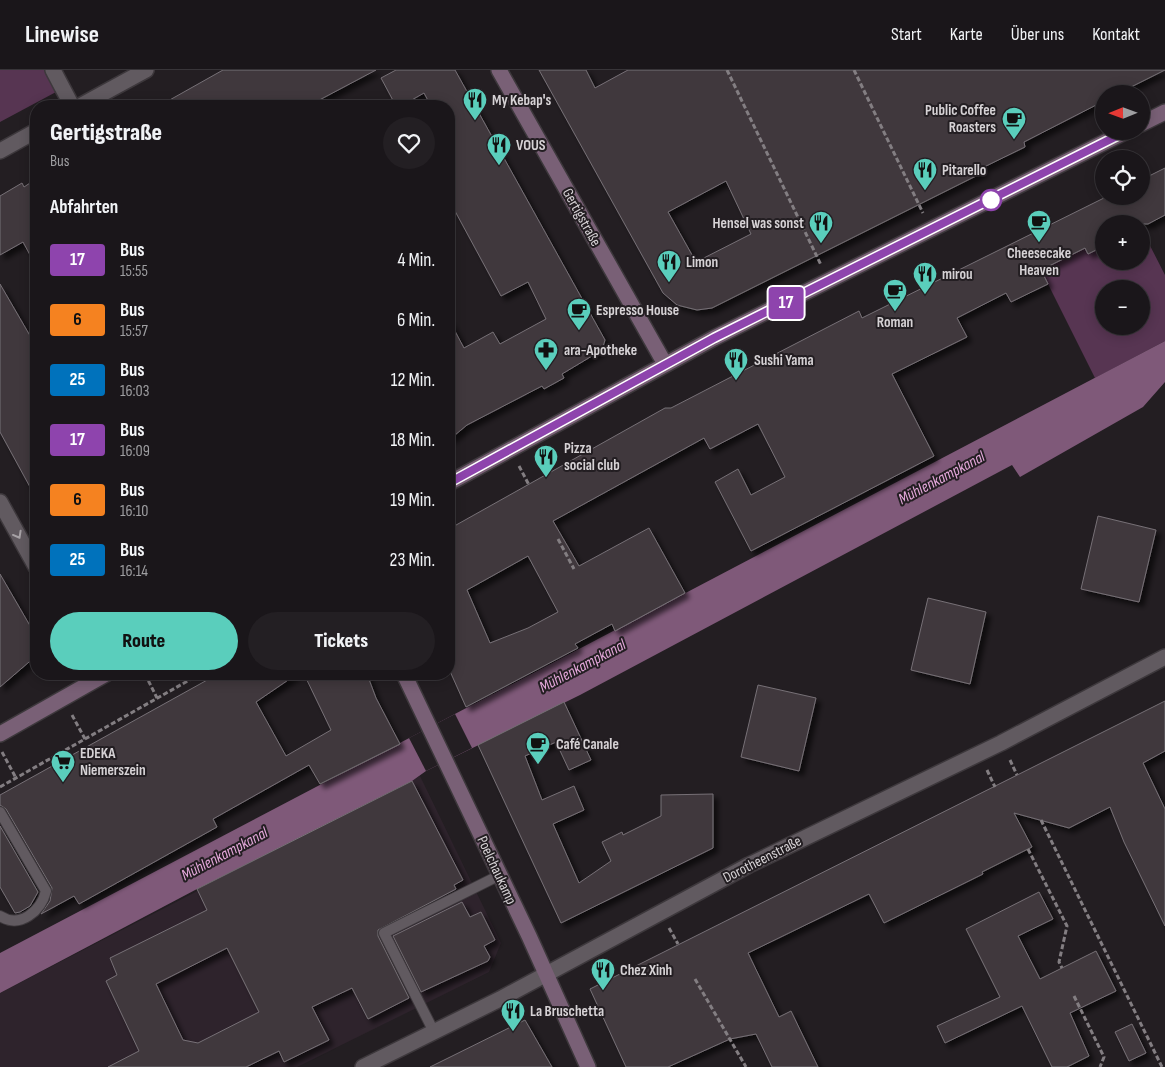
<!DOCTYPE html>
<html lang="de">
<head>
<meta charset="utf-8">
<style>
	:root { --surface:#1a161a; --page:#231f23; --text:#f1f3f6; --muted:#9f9fa2; --line:#383539; --accent:#5acebc }
	body { margin:0; font-family:"Sofia Sans Condensed",sans-serif; background:var(--page); color:var(--text); height:100vh; display:flex; flex-direction:column; font-size:19px; white-space:nowrap }
	* { box-sizing:border-box; margin:0 }
	p { font-size:16px; color:var(--muted) }
	.icon { flex:none; width:28px; height:28px; fill:none; stroke:currentColor; stroke-width:2; stroke-linecap:round; stroke-linejoin:round }
	.map { position:relative; flex:1; overflow:hidden }
	.sheet { position:absolute; left:30px; top:30px; width:425px; height:580px; display:flex; flex-direction:column; background:var(--surface); border-radius:20px; box-shadow:0 2px 12px #0003,0 0 0 1px var(--line) }
	.sheet>* { flex:none }
	.badge { padding:0 10px; border-radius:4px; font-size:18px; line-height:32px }
	.needle { width:32px; rotate:269deg }
	.buttons { position:absolute; left:1095px; top:15px; display:grid; gap:10px }
	.buttons a { display:grid; place-items:center; width:55px; height:55px; border-radius:50%; background:var(--surface); box-shadow:0 2px 12px #0003,0 0 0 1px var(--line); font-size:25px }
	.map>.badge { position:absolute; translate:-50% -50%; box-shadow:0 0 0 2px #fff }
	h2 { padding:0 20px; font-size:19px; line-height:45px }
	.round { display:grid; place-items:center; flex:none; width:52px; height:52px; border-radius:26px; background:var(--page) }
	.overview { display:flex; align-items:center; justify-content:space-between; height:85px; padding:0 20px }
	h1 { font-size:24px; font-weight:800; line-height:38px }
	.primary-button { display:flex; gap:10px; margin-top:auto; padding:10px 20px }
	.primary-button a { flex:1; height:58px; border-radius:30px; background:var(--accent); color:#111; font-size:20px; font-weight:800; line-height:58px; text-align:center }
	.primary-button a+a { background:var(--page); color:var(--text) }
	ul { padding:0; list-style:none }
	li { display:flex; align-items:center; gap:15px; height:60px; padding:0 20px }
	li div { flex:1 }
	li b { display:block; font-size:19px }
	li em { font-style:normal }
	li .badge { min-width:55px; font-weight:700; text-align:center }
	header { display:flex; align-items:center; gap:30px; box-sizing:border-box; height:70px; padding:0 25px; background:var(--surface); border-bottom:1px solid var(--line) }
	header strong { font-size:24px }
	nav { display:flex; gap:28px; margin-inline-start:auto; font-size:18px }
	.map>svg:first-child { display:block }
</style>
</head>
<body>
<header>
<strong>Linewise</strong>
<nav><a>Start</a><a>Karte</a><a>Über uns</a><a>Kontakt</a></nav>
</header>
<div class="map">
<svg width="1165" height="997" viewBox="0 0 1165 997">
	<defs>
		<filter id="shadow"><feDropShadow dx="4.5" dy="4.5" stdDeviation="2.5" flood-color="#0009"/></filter>
	</defs>
	<rect width="100%" height="100%" fill="#231e22"/>
	<path fill="#2e232c" d="M420,706L501,873L489,902L297,997H0V923Z"/>
	<path fill="#573552" fill-rule="evenodd" d="M0,0H44L56,22L0,52Z
		M1141,158L1165,205V271L1095,308L1041,200L1085,178L1088,184L1104,176V191H1141ZM1104,219H1141V256H1104Z"/>
	<path fill="#7f5979" d="M1165,271V312L1143,337L1020,407L1012,395L580,625L426,701L412,711L197,819L0,923V883Z"/>
	<path fill="#231e22" d="M455,644L472,678L426,701L409,668Z"/>
	<path fill="#3f393e" stroke="#777076" fill-rule="evenodd" filter="url(#shadow)" d="M223,0H376L308,36H159Z
		M396,0H455L605,270L602,280L562,304L564,308L544,319L542,316L467,355L449,370V250L464,278L493,262L500,274L546,249L528,212L501,226L449,130V36H431L424,23L401,36H396L381,8Z
		M539,0H586L595,18L628,0H1165L1117,24H1104V31L1024,72L1025,77L982,98L984,102L712,238L697,240L677,235L663,223ZM726,111L751,164L696,192L668,142Z
		M1165,98V145L1148,154H1104V176L1088,184L1085,178L1041,200L1048,214L1011,232L1006,223L957,248L967,267L892,304L934,386L751,481L715,412L738,399L751,425L785,407L758,354L710,379L704,368L553,451L579,496L649,458L685,523L615,561L612,554L575,574L578,578L466,637L449,599V459L665,338H671L859,241L862,248L1108,126H1141V110ZM528,486L558,542L528,558L490,573L467,520Z
		M36,109V196L23,172L0,185V126L22,113L24,117Z
		M0,214L36,276V428L0,362Z
		M1098,446L1156,460L1139,532L1081,519Z
		M0,504L36,566V586L0,617Z
		M928,528L986,542L970,614L911,600Z
		M218,604H297L256,632L286,686L331,660L304,604H367L376,628L400,674L320,714L309,695L213,749L217,757L79,834L74,826L41,844L50,831L52,818L6,739L0,735V725Z
		M758,615L816,628L799,701L741,687Z
		M1165,631V681L1143,693L1165,739V856L1124,772L1110,737L1069,758L1014,743L1032,777L982,802L983,804L884,853L869,824L748,883L779,947L791,941L818,997H772L756,964L730,969L668,997H626L590,919Z
		M564,632L591,690L569,700L556,672L525,686L542,730L574,716L584,740L553,754L579,813L611,791L602,772L622,762L623,765L661,746V725L713,724V778L561,853L478,675Z
		M412,711L463,810L454,815L456,819L378,860V866L409,928L368,949L352,918L312,937L329,970L284,992L279,981L246,997H108L139,981L106,911L117,905L110,888L207,840L197,819ZM227,878L259,942L198,973L183,970L156,914Z
		M0,756L38,822L30,836L20,842L15,843L0,817Z
		M1039,822L1053,849L1018,866L1040,909L1096,881L1116,921L1070,943L1089,986L1067,997H1052L1022,936L945,973L937,956L1000,927L966,859Z
		M462,832L470,847L481,842L495,870L484,876L490,887L488,891L421,922L393,866Z
		M525,950L552,997H430Z
		M1132,954L1146,983L1129,991L1115,962Z"/>
	<g fill="none" stroke-linecap="round" stroke-linejoin="round">
		<defs>
			<path id="lane" d="M0,742L46,821C41,841 20,859 0,846
				M434,962L384,863L500,805"/>
			<path id="street" d="M53,0L72,36
				M80,36L146,0
				M0,81L36,61
				M0,432L36,497
				M363,997L500,929L749,795L1001,673L1165,587"/>
			<path id="secondary" d="M499,0L665,294
				M1141,54L1165,42
				M449,413L714,268L1127,61
				M404,604L529,866L588,997
				M0,664L106,604"/>
		</defs>
		<use href="#lane" stroke="#3d383c" stroke-width="12"/>
		<use href="#street" stroke="#3d383c" stroke-width="18"/>
		<use href="#secondary" stroke="#3d383c" stroke-width="18"/>
		<path stroke="#837e82" stroke-width="3" stroke-dasharray="5 2.5" stroke-linecap="butt" d="M727,0L821,195
			M854,0L923,143
			M519,396L529,415
			M558,469L574,499
			M145,604L157,628
			M72,645L85,669
			M2,682L16,708
			M1010,690L1017,705
			M987,700L995,717
			M0,717L200,604
			M1041,750L1162,997
			M1028,779L1067,856L1059,892L1062,898
			M669,858L678,874
			M695,909L746,997
			M1074,926L1104,987L1100,997"/>
		<use href="#lane" stroke="#615a60" stroke-width="10"/>
		<use href="#street" stroke="#615a60" stroke-width="15"/>
		<use href="#secondary" stroke="#796076" stroke-width="15"/>
	</g>
	<defs><path id="oneway-chevron" d="M-2-3.5L2.5 0L-2 3.5" fill="none" stroke-width="1.6" stroke-linecap="round" stroke-linejoin="round" transform="scale(1.25)"/></defs>
	<use stroke="#a7a2a6" href="#oneway-chevron" transform="translate(18 465) rotate(61)"/>
	<g fill="none" stroke-linecap="round" stroke-linejoin="round">
		<defs>
			<path id="line" d="M449,413L714,268L1127,61"/>
		</defs>
		<use href="#line" stroke="#fff" stroke-width="11"/>
		<use href="#line" stroke="#8e44ad" stroke-width="8"/>
	</g>
	<defs>
		<symbol id="restaurant-pin" viewBox="-11 -11 22 30"><path d="M0 17L-7.5 6A9.5 9.5 0 1 1 7.5 6Z" fill="#5acebc" stroke="#231e22"/><path d="M-5-6h1v4h1v-4h1v4h1v-4h1v5L-1.5 .5V6h-2V.5L-5-1ZM5-6V6H3V1.5H1.5Q1.5-4 5-6Z" fill="#111"/></symbol>
		<symbol id="cafe-pin" viewBox="-11 -11 22 30"><path d="M0 17L-7.5 6A9.5 9.5 0 1 1 7.5 6Z" fill="#5acebc" stroke="#231e22"/><path d="M-5.5-4.5H6V0H3Q3 3.5 0 3.5H-2.5Q-5.5 3.5-5.5 0ZM3-3.2v2h1.7v-2ZM-6 4.5H4V6H-6Z" fill="#111"/></symbol>
		<symbol id="pharmacy-pin" viewBox="-11 -11 22 30"><path d="M0 17L-7.5 6A9.5 9.5 0 1 1 7.5 6Z" fill="#5acebc" stroke="#231e22"/><path d="M-2-6h4v4h4v4h-4v4h-4v-4h-4v-4h4Z" fill="#111"/></symbol>
		<symbol id="supermarket-pin" viewBox="-11 -11 22 30"><path d="M0 17L-7.5 6A9.5 9.5 0 1 1 7.5 6Z" fill="#5acebc" stroke="#231e22"/><path d="M-6-5.5h2.5l.6 2H6L4.5 2H-2.5L-4.4-4H-6ZM-1.5 3.2a1.3 1.3 0 1 0 .1 0ZM3 3.2a1.3 1.3 0 1 0 .1 0Z" fill="#111"/></symbol>
	</defs>
	<g fill-rule="evenodd">
		<use href="#restaurant-pin" x="461" y="16" width="28" height="38"/>
		<use href="#cafe-pin" x="1000" y="35" width="28" height="38"/>
		<use href="#restaurant-pin" x="485" y="61" width="28" height="38"/>
		<use href="#restaurant-pin" x="911" y="86" width="28" height="38"/>
		<use href="#cafe-pin" x="1025" y="138" width="28" height="38"/>
		<use href="#restaurant-pin" x="807" y="139" width="28" height="38"/>
		<use href="#restaurant-pin" x="655" y="178" width="28" height="38"/>
		<use href="#restaurant-pin" x="911" y="190" width="28" height="38"/>
		<use href="#cafe-pin" x="881" y="207" width="28" height="38"/>
		<use href="#cafe-pin" x="565" y="226" width="28" height="38"/>
		<use href="#pharmacy-pin" x="532" y="266" width="28" height="38"/>
		<use href="#restaurant-pin" x="722" y="276" width="28" height="38"/>
		<use href="#restaurant-pin" x="532" y="373" width="28" height="38"/>
		<use href="#cafe-pin" x="524" y="660" width="28" height="38"/>
		<use href="#supermarket-pin" x="49" y="678" width="28" height="38"/>
		<use href="#restaurant-pin" x="589" y="886" width="28" height="38"/>
		<use href="#restaurant-pin" x="499" y="927" width="28" height="38"/>
	</g>
	<circle fill="#fff" stroke="#8e44ad" stroke-width="2.5" cx="991" cy="130" r="10"/>
	<g text-anchor="middle" stroke-width="4" stroke-linejoin="round" paint-order="stroke">
		<g font-size="15" font-weight="bold" fill="#d6d2d5" stroke="#231e22" text-anchor="start">
			<text x="492" y="35">My Kebap's</text>
			<text x="996" y="45" text-anchor="end">Public Coffee<tspan x="996" dy="17">Roasters</tspan></text>
			<text x="516" y="80">VOUS</text>
			<text x="942" y="105">Pitarello</text>
			<text x="804" y="158" text-anchor="end">Hensel was sonst</text>
			<text x="1039" y="188" text-anchor="middle">Cheesecake<tspan x="1039" dy="17">Heaven</tspan></text>
			<text x="686" y="197">Limon</text>
			<text x="942" y="209">mirou</text>
			<text x="596" y="245">Espresso House</text>
			<text x="895" y="257" text-anchor="middle">Roman</text>
			<text x="564" y="285">ara-Apotheke</text>
			<text x="754" y="295">Sushi Yama</text>
			<text x="564" y="383">Pizza<tspan x="564" dy="17">social club</tspan></text>
			<text x="556" y="679">Café Canale</text>
			<text x="80" y="688">EDEKA<tspan x="80" dy="17">Niemerszein</tspan></text>
			<text x="620" y="905">Chez Xinh</text>
			<text x="530" y="946">La Bruschetta</text>
		</g>
		<g font-size="15" fill="#d6d2d5" stroke="#231e22">
			<text transform="translate(582 147) rotate(61)" y="5">Gertigstraße</text>
			<text transform="translate(762 789) rotate(-27)" y="5">Dorotheenstraße</text>
			<text transform="translate(497 800) rotate(65)" y="5">Poelchaukamp</text>
		</g>
		<g font-size="16" font-style="italic" fill="#e5a8db" stroke="#231e22">
			<text transform="translate(941 407) rotate(-28)" y="6">Mühlenkampkanal</text>
			<text transform="translate(582 595) rotate(-28)" y="6">Mühlenkampkanal</text>
			<text transform="translate(224 783) rotate(-28)" y="6">Mühlenkampkanal</text>
		</g>
	</g>
</svg>
<div class="buttons">
<a><svg class="needle" viewBox="-14 -14 28 28"><path d="M0-13l5 13h-10z" fill="#e53935"/><path d="M0 13l5-13h-10z" fill="#9f9fa2"/></svg></a>
<a><svg class="icon" aria-label="locate" viewBox="0 0 24 24"><circle cx="12" cy="12" r="6"/><path d="M12 2v4M12 18v4M2 12h4M18 12h4"/></svg></a>
<a>+</a>
<a>−</a>
</div>
<b class="badge" style="left:786px;top:233px;background:#8e44ad;color:#fff">17</b>
<section class="sheet">
<div class="overview"><div><h1>Gertigstraße</h1><p>Bus</p></div><a class="round"><svg class="icon" aria-label="heart" viewBox="0 0 24 24"><path d="M12 20l-8-8c-3-5 5-10 8-4 3-6 11-1 8 4z"/></svg></a></div>
<h2>Abfahrten</h2>
<ul>
<li><span class="badge" style="background:#8e44ad;color:#fff">17</span><div><b>Bus</b><p>15:55</p></div><em>4 Min.</em></li>
<li><span class="badge" style="background:#f58220;color:#111">6</span><div><b>Bus</b><p>15:57</p></div><em>6 Min.</em></li>
<li><span class="badge" style="background:#0072bc;color:#fff">25</span><div><b>Bus</b><p>16:03</p></div><em>12 Min.</em></li>
<li><span class="badge" style="background:#8e44ad;color:#fff">17</span><div><b>Bus</b><p>16:09</p></div><em>18 Min.</em></li>
<li><span class="badge" style="background:#f58220;color:#111">6</span><div><b>Bus</b><p>16:10</p></div><em>19 Min.</em></li>
<li><span class="badge" style="background:#0072bc;color:#fff">25</span><div><b>Bus</b><p>16:14</p></div><em>23 Min.</em></li>
</ul>
<div class="primary-button"><a>Route</a><a>Tickets</a></div>
</section>
</div>
</body>
</html>
